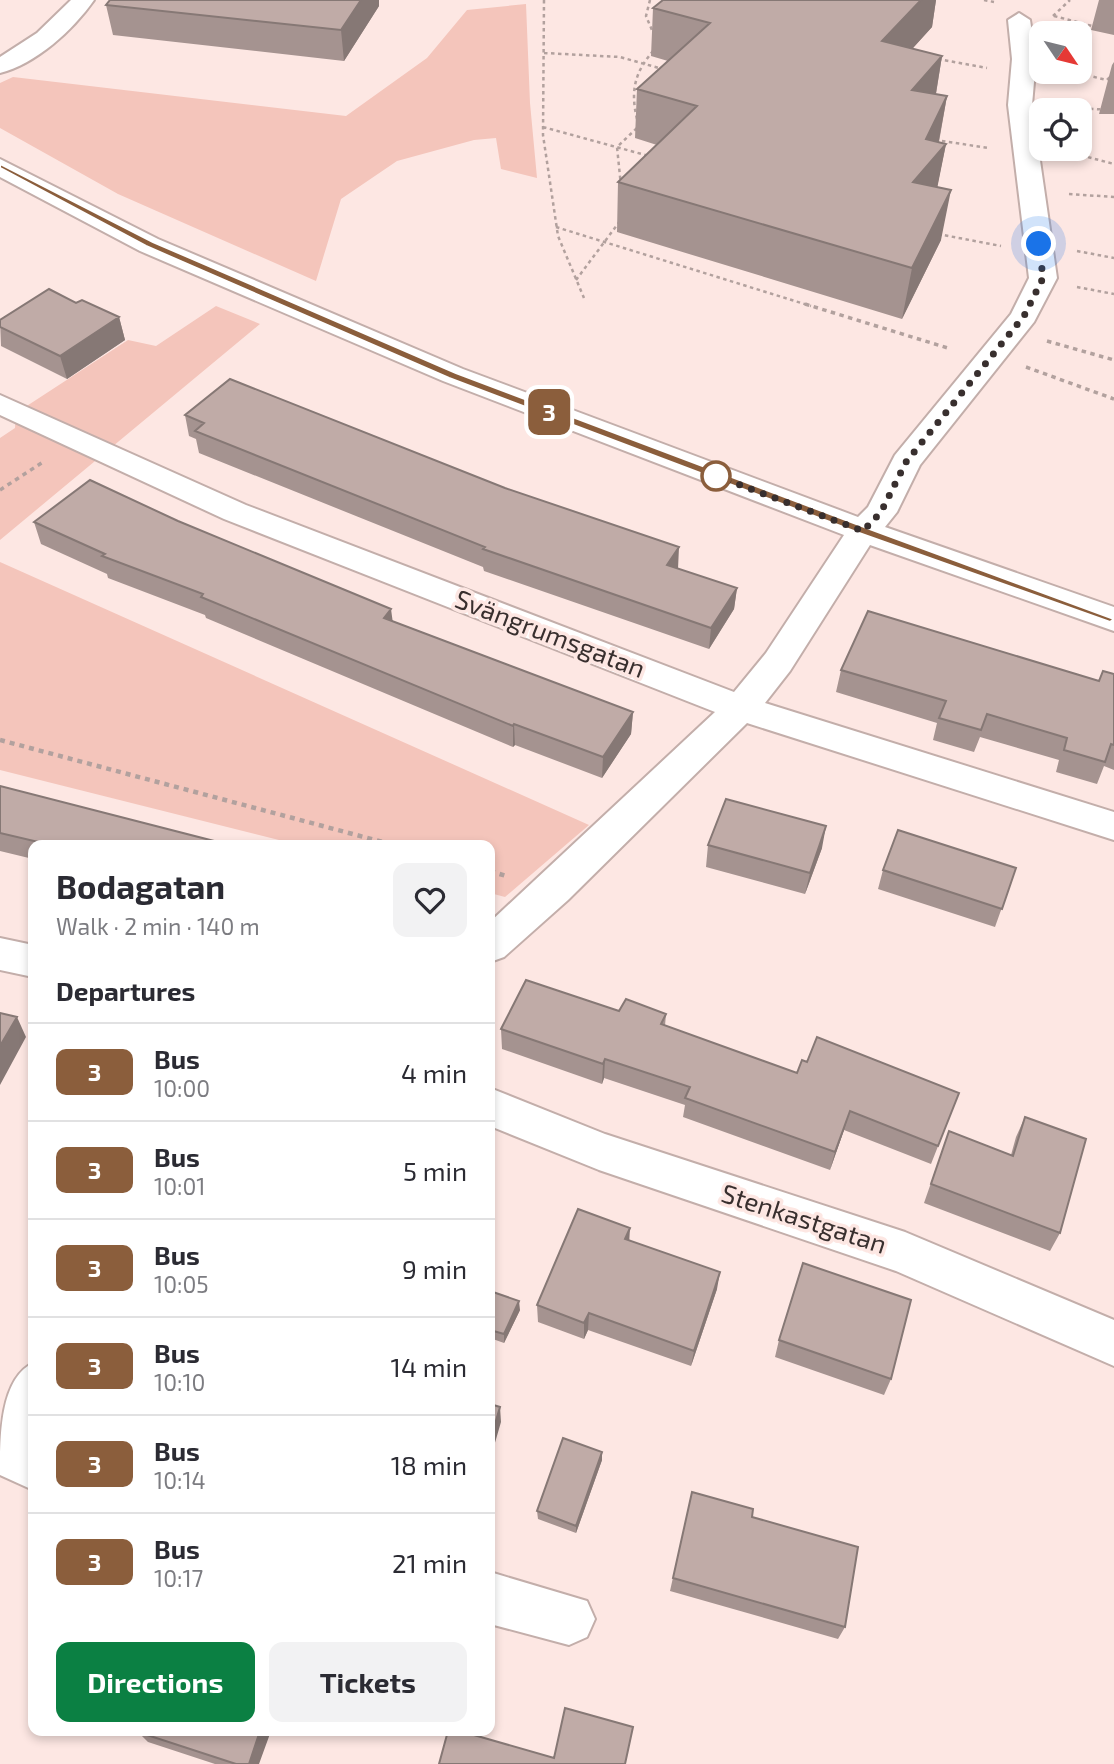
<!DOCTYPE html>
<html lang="en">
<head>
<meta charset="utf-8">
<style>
	:root { --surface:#fff; --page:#f2f2f3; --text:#2b2b33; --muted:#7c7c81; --line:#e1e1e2; --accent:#0b8043 }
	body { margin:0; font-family:"Exo 2",sans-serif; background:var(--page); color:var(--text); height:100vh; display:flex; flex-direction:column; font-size:26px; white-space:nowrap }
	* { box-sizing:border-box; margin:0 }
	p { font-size:23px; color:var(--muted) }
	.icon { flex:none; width:38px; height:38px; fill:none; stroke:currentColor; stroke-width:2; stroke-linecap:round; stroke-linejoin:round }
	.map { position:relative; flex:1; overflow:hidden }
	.drawer { position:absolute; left:28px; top:840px; width:467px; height:896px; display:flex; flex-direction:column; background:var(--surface); border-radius:14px; box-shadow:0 4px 10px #0003 }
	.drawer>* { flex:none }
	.badge { padding:0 14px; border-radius:10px; font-size:24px; line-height:46px }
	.needle { width:46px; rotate:125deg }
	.buttons { position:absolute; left:1029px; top:21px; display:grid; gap:14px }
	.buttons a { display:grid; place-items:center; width:63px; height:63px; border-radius:14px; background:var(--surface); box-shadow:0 4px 10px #0003; font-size:35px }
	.you { position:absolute; width:35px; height:35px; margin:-18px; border:5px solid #fff; border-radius:50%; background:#1a73e8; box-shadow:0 0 0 10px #1a73e833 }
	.map>.badge { position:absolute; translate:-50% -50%; box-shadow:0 0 0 4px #fff }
	h2 { padding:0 28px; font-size:26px; line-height:63px }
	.round { display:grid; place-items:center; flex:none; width:74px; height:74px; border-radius:14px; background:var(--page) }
	.headline { display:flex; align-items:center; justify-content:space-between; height:119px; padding:0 28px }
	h1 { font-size:33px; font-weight:700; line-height:52px }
	.action { display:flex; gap:14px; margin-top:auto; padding:14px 28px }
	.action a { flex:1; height:80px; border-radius:14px; background:var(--accent); color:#fff; font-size:28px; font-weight:700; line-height:80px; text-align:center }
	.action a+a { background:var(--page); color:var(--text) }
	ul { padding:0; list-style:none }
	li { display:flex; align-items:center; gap:21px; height:98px; padding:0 28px; border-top:2px solid var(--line) }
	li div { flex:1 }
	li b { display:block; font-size:26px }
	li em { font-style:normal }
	li .badge { min-width:77px; font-weight:700; text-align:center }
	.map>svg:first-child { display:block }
</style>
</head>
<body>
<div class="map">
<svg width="1114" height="1764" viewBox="0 0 1114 1764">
	<rect width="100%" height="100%" fill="#fde7e3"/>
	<path fill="#f4c5bb" d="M526,4L530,103L537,178L501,169L496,138L474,140L397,161L341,199L316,281L118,194L0,128V83L13,77L346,116L427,58L467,10Z
		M216,306L260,324L0,540V438L15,428L16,413L128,340L156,346Z
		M0,562L589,825L505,897L490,893V845H299L0,770Z"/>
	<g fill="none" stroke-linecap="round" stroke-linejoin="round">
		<defs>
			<path id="minor" d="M71,0H94C73,30 36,64 0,73V57L37,33Z
				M1019,13L1030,20L1036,59L1032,105L1057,278L1034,322L920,465L897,512L885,527L1114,607V631L870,545L790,671L765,703L1114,812V840L747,723L568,900L504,957L490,962V922L715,712L224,519L0,415V395L246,505L734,692L766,653L844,535L443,381L140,251L0,177V159L158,239L463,369L858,517L868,507L895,455L1011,314L1029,278L1008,105L1012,59L1008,20Z
				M0,938L33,945V977L0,970Z
				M490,1088L605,1134L905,1232L1114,1320V1366L896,1271L599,1170L490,1126Z
				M33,1363V1490L0,1475C0,1436 0,1379 33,1363Z
				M490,1572L587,1601L595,1619L587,1637L569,1645L490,1624Z"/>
		</defs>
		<use href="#minor" stroke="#c3aeaa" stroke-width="4"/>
		<path stroke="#b2a19e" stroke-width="2.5" stroke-dasharray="3.5 3.5" stroke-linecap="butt" d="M544,0L543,135L558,236L584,298
			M650,0L646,16L654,35
			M984,0L994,2
			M1053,16L1070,0
			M1054,16L1096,27
			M544,53L620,57L666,70
			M938,59L987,68
			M1073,72L1107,80L1114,73
			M1055,107L1114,110
			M637,119C630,90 635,71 655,49
			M543,127L649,156
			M935,140L989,148
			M1061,150L1114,164
			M621,186L617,147L638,127
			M1069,194L1114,197
			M556,227L811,306
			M938,234L1001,246
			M1077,251L1114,258
			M576,280L620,221
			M1077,287L1114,294"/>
		<path stroke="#b2a19e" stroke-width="3.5" stroke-dasharray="4.5 4.5" stroke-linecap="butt" d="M805,304L951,349
			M1047,341L1114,360
			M1026,367L1114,399
			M0,490L43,462"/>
		<path stroke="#b2a19e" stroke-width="4.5" stroke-dasharray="5 5" stroke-linecap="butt" d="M0,740L394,845
			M490,871L506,876"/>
		<use href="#minor" fill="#fff" fill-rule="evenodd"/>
	</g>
	<path fill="#a59390" d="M663,0H936L932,27L912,49L942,56L936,94L947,96L939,142L946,144L937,187L941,240L902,319L617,232L618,182L657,145L635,138L637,89L668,61L651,56L653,8Z
		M1099,0H1114V35L1091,30Z
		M106,5L379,6L344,61L113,35Z
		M1114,62V114H1099L1112,65Z
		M76,303L119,317L125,340L67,379L1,346L0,320Z
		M185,415L737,588L734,609L709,649L484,571L483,567L199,453L196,439L189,436Z
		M34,522L393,621L633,712L631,734L602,778L515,745L513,747L206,618L205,615L108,578L107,574L41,544Z
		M841,670L1099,681L1114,674V770L1104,766L1097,784L1056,772L1059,760L980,737L974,752L933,740L937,723L836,692Z
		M0,786L216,845H33V859L0,851Z
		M708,845L822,848L805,894L706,867Z
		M1016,868L995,927L878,889L883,870Z
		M619,1011L666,1014L665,1026L797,1073L807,1062L959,1093L931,1164L844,1130L830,1170L683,1117L685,1105L604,1078L602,1084L502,1049L501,1029Z
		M1025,1117L1060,1233L1050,1251L924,1203L949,1131L1011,1155L1016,1137Z
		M629,1240L717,1289L691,1366L588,1330L584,1339L538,1322L537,1305Z
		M490,1291L520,1310L504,1343L490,1338Z
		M779,1340L891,1379L884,1395L775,1357Z
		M602,1452V1460L576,1533L538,1519L537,1511Z
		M692,1492L752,1517L845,1627L838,1639L670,1591Z
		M138,1732L259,1764H215L148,1742Z"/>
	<path fill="#867875" d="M361,0H379V6L344,61L341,30Z
		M907,0H936L932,27L875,90L882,41Z
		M942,56L934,105L912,90Z
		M947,96L938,145L946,144L936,194L913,182L926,139Z
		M951,190L941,240L902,319L912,268Z
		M119,317L125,340L67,379L60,356Z
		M679,547L678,569L667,565Z
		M737,588L734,609L709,649L711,628Z
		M391,609L394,631L384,618Z
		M633,712L631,734L602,778L603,757Z
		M514,724L515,745L513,747V726Z
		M826,826L822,848L805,894L810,873Z
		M17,1017L26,1037L0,1085V1046Z
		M605,1059L604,1078L602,1084L603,1064Z
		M850,1111L844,1130L830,1170L835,1152Z
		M630,1228L629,1245L625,1239Z
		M720,1272L717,1289L691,1366L694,1351Z
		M519,1301L520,1310L504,1343V1334Z
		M589,1313L588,1330L584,1339V1323Z
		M500,1407L501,1422L490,1460V1441Z
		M602,1452V1460L576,1533V1526Z
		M260,1731H271L259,1764H249Z"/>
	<path fill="#c0aba7" stroke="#867875" stroke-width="2" d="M110,0H361L341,30L106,5Z
		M663,0H921L882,41L942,56L912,90L947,96L926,139L946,144L913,182L951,190L912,268L618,182L697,106L637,89L710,23L653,8Z
		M49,289L76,303L82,300L119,317L60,356L0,327V320Z
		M230,379L505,488L679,547L667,565L737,588L711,628L483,549L485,547L195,431L204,423L185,415Z
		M90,480L178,521L391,609L384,618L633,712L603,757L514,724L513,726L201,597L203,594L102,556L105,554L34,522Z
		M868,611L1099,681L1103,671L1114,674V745L1111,744L1105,762L1064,750L1067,738L987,714L981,730L939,718L946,701L841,670Z
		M0,786L214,841L212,845H51L0,833Z
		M726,799L826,826L810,873L708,845Z
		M898,830L1016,868L1002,909L883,870Z
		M526,980L619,1011L626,999L666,1014L661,1024L797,1073L802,1060L807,1062L817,1037L959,1093L938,1146L850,1111L835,1152L685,1098L690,1087L605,1059L603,1064L501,1029Z
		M0,1013L17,1017L0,1046Z
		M1025,1117L1086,1139L1060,1233L931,1184L949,1131L1013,1156Z
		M578,1209L630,1228L625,1239L720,1272L694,1351L589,1313L584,1323L537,1305Z
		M803,1263L911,1300L891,1379L779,1340Z
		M490,1291L519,1301L504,1334L490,1330Z
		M490,1404L500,1407L490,1441Z
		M563,1438L602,1452L576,1526L537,1511Z
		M692,1492L753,1509L752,1517L858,1547L845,1627L673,1578Z
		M565,1708L633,1727L625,1764H439L448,1731H460L554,1758Z
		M138,1731H260L249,1764H236L138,1732Z"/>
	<path fill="#8b5e3c" stroke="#fff" stroke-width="2" d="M0,164L153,242L456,373L867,528L1114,619L1110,622L859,533L449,378L146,246L0,168Z"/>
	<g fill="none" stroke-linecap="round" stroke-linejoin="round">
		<path stroke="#382f2e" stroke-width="7" stroke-dasharray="0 12.6" d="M716,476L863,531L881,512L906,462L1024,316L1043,278L1039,244"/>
	</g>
	<circle fill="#fff" stroke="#8b5e3c" stroke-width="3.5" cx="716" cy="476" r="14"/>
	<g text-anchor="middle" stroke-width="7" stroke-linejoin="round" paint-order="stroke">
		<g font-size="26" fill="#382f2e" stroke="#fde7e3">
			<text transform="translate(550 634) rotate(21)" y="9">Svängrumsgatan</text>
			<text transform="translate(804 1219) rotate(18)" y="9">Stenkastgatan</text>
		</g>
	</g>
</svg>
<div class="buttons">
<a><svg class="needle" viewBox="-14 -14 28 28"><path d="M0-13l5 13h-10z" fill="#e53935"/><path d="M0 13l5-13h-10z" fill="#7c7c81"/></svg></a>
<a><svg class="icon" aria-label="locate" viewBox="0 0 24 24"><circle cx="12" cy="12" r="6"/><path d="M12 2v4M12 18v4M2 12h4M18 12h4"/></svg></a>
</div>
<div class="you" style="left:1039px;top:244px"></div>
<b class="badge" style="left:549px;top:412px;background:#8b5e3c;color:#fff">3</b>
<section class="drawer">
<div class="headline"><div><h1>Bodagatan</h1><p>Walk · 2 min · 140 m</p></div><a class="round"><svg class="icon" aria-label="heart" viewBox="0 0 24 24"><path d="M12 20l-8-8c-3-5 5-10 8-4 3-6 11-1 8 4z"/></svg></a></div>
<h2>Departures</h2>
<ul>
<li><span class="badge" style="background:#8b5e3c;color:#fff">3</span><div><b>Bus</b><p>10:00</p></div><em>4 min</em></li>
<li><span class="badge" style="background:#8b5e3c;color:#fff">3</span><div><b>Bus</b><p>10:01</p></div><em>5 min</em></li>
<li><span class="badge" style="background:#8b5e3c;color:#fff">3</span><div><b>Bus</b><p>10:05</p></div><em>9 min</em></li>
<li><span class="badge" style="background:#8b5e3c;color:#fff">3</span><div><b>Bus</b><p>10:10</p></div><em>14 min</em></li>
<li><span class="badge" style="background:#8b5e3c;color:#fff">3</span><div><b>Bus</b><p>10:14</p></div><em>18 min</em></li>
<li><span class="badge" style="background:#8b5e3c;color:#fff">3</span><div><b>Bus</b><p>10:17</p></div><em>21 min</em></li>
</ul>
<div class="action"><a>Directions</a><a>Tickets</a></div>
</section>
</div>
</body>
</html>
